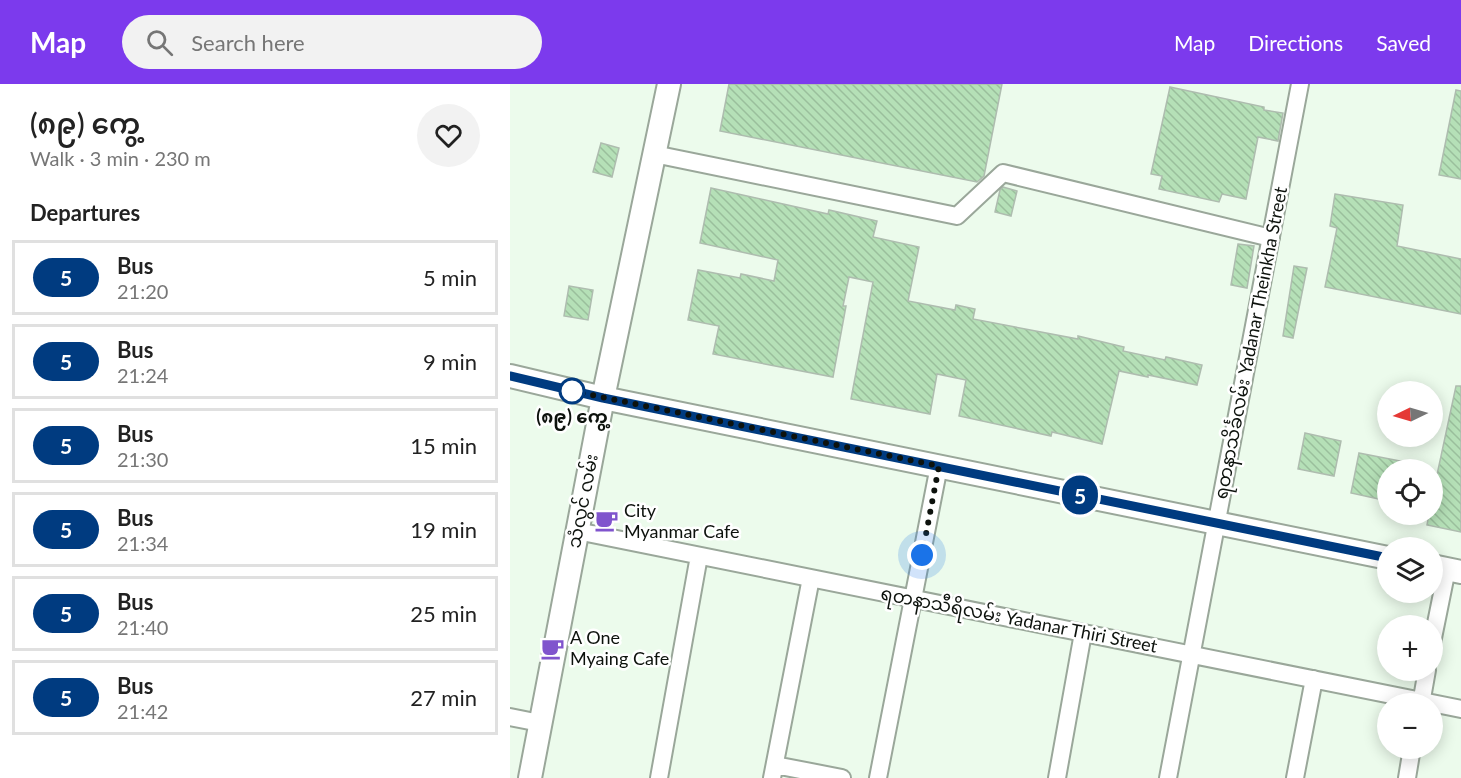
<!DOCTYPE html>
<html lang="en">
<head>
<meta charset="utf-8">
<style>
	:root { --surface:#fff; --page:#f2f2f2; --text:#222; --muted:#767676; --line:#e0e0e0; --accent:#7c3aed }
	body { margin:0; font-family:Lato,"Noto Sans Myanmar",sans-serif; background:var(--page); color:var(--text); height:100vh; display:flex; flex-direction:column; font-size:22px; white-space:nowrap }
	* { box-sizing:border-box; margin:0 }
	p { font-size:20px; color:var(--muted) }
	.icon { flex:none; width:33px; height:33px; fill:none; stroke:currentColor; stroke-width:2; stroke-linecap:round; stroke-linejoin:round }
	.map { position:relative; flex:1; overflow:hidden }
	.drawer { display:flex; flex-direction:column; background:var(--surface); width:510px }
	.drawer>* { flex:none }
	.badge { padding:0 12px; border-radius:20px; font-size:21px; line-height:39px }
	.needle { width:39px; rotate:265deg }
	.controls { position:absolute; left:867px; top:297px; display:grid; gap:12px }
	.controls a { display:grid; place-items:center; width:66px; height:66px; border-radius:50%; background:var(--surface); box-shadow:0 3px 15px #0003; font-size:30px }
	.you { position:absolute; width:30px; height:30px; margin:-15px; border:4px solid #fff; border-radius:50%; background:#1a73e8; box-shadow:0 0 0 9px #1a73e833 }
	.map>.badge { position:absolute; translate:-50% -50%; box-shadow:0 0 0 3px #fff }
	h2 { padding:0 30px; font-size:22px; line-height:54px }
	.round { display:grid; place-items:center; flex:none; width:63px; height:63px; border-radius:32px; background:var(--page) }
	.headline { display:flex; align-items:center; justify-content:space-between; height:102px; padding:0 30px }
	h1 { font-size:28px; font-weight:600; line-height:45px }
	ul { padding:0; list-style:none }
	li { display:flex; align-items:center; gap:18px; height:75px; margin:0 12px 9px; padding:0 18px; border:3px solid var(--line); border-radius:0px }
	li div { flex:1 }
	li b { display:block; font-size:22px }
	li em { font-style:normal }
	li .badge { min-width:66px; font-weight:700; text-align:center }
	header { display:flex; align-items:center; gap:36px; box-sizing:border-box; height:84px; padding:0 30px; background:var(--accent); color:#fff }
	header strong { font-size:28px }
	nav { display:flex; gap:33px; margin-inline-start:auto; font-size:21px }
	.search { width:420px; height:54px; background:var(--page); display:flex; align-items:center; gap:15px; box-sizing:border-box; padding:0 21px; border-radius:33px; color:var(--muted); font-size:22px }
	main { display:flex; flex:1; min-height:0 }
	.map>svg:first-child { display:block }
</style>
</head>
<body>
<header>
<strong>Map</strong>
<div class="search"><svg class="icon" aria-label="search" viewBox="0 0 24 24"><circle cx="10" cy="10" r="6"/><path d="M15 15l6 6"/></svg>Search here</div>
<nav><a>Map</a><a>Directions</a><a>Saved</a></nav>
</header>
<main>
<section class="drawer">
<div class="headline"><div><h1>(၈၉) ကွေ့</h1><p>Walk · 3 min · 230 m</p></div><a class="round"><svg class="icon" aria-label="heart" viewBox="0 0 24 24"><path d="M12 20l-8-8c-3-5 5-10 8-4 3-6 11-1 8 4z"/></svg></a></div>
<h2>Departures</h2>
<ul>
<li><span class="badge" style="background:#003b80;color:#fff">5</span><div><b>Bus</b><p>21:20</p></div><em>5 min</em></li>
<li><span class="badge" style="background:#003b80;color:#fff">5</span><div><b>Bus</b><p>21:24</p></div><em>9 min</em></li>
<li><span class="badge" style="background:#003b80;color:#fff">5</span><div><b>Bus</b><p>21:30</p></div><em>15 min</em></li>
<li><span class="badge" style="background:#003b80;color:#fff">5</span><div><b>Bus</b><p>21:34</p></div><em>19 min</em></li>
<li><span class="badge" style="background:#003b80;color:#fff">5</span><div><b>Bus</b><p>21:40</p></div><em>25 min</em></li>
<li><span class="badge" style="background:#003b80;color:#fff">5</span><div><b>Bus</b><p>21:42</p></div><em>27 min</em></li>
</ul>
</section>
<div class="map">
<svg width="951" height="694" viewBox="0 0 951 694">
	<defs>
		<pattern id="building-back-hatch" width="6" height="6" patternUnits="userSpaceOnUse" patternTransform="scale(1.5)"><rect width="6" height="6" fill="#b5e0b7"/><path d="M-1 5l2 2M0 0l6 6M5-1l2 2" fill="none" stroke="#9abf9c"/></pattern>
	</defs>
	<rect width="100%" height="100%" fill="#ecfbec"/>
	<path fill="url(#building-back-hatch)" stroke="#aebcaf" stroke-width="1.5" d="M219,0H492L474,92L467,98L210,47Z
		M660,3L754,23V26L773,29L768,57L748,53L736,115L712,110L709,118L649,105L652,92L641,90Z
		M946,6L951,7V95L929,91Z
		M91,59L109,64L102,93L83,88Z
		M493,103L507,107L501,132L485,128L490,106Z
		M201,104L318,130L319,126L367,137L363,153L409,163L398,217L445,226L446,221L465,225L463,235L568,255V252L614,263L613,267L655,276L656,273L692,281L687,301L638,291V293L609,287L592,360L542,348L541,352L449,332L456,296L427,290L420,330L341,315L363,198L339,193L333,222H336L323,293L203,270L209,242L178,236L188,186L230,194L231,190L264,197L268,176L190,159Z
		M825,110L893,121L887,162L951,175V230L815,203L827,144L820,142Z
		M728,160L744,162L737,204L721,201Z
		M784,182L797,184L783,254L773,252Z
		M59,202L83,206L78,236L54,232Z
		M946,302H951V448L917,441L919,430H922V414Z
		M795,349L831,357L824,392L788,385Z
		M849,369L906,380V386H878V417L841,409Z"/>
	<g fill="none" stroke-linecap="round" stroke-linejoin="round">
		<defs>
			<path id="street" d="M144,70L447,132L493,89L761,154
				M67,447L951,625
				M922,559L937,485
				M911,620L917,586
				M0,633L30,639
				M265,681L332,694
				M149,694L189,472
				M262,694L301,494
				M368,694L429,382
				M547,694L573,549
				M658,694L790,0
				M785,694L804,595
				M897,694L902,664"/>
			<path id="secondary" d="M0,292L93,314L878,474
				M922,482L951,488
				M20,694L93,314L159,0"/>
		</defs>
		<use href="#street" stroke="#9aa79a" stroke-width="20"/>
		<use href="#secondary" stroke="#9aa79a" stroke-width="26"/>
		<use href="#street" stroke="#fff" stroke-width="16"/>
		<use href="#secondary" stroke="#fff" stroke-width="22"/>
	</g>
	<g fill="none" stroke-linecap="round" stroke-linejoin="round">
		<defs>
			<path id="line" d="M0,292L93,314L878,474"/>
		</defs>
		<use href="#line" stroke="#fff" stroke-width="14"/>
		<use href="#line" stroke="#003b80" stroke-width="9"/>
		<path stroke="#0d120d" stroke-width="6" stroke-dasharray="0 10.8" d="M62,307L429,382L412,471"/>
	</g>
	<defs>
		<symbol id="cafe-bare" viewBox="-9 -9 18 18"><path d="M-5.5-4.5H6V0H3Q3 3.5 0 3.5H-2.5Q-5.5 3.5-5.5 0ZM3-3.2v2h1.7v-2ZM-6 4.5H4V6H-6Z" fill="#8054cd" stroke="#fff" stroke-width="2.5" paint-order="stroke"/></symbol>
	</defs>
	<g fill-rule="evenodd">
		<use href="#cafe-bare" x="80" y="420" width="33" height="33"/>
		<use href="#cafe-bare" x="26" y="548" width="33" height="33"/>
	</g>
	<circle fill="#fff" stroke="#003b80" stroke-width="3" cx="62" cy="307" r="12"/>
	<g text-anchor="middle" stroke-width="5" stroke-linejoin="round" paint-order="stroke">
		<g font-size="18" fill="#0d120d" stroke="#fff">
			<text transform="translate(741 259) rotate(-79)" y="6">ရတနာသိင်္ခလမ်း Yadanar Theinkha Street</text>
			<text transform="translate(73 417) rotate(-79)" y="6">သံလွင် လမ်း</text>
			<text transform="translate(509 536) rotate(11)" y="6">ရတနာသီရိလမ်း Yadanar Thiri Street</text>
		</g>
		<g font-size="18" font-weight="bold" fill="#0d120d" stroke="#fff">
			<text x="62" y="339">(၈၉) ကွေ့</text>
		</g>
		<g font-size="18" fill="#0d120d" stroke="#fff" text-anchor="start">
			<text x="114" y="433">City<tspan x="114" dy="21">Myanmar Cafe</tspan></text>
			<text x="60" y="560">A One<tspan x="60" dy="21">Myaing Cafe</tspan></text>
		</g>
	</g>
</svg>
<div class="controls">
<a><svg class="needle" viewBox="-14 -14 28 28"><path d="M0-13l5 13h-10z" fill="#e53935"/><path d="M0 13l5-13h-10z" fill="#767676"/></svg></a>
<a><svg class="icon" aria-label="locate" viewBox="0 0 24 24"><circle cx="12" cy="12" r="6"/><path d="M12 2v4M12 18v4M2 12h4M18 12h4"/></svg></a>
<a><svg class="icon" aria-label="layers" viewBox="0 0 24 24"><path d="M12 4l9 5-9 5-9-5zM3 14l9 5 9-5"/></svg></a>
<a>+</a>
<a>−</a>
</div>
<div class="you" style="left:412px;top:471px"></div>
<b class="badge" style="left:570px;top:411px;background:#003b80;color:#fff">5</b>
</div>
</main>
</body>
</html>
